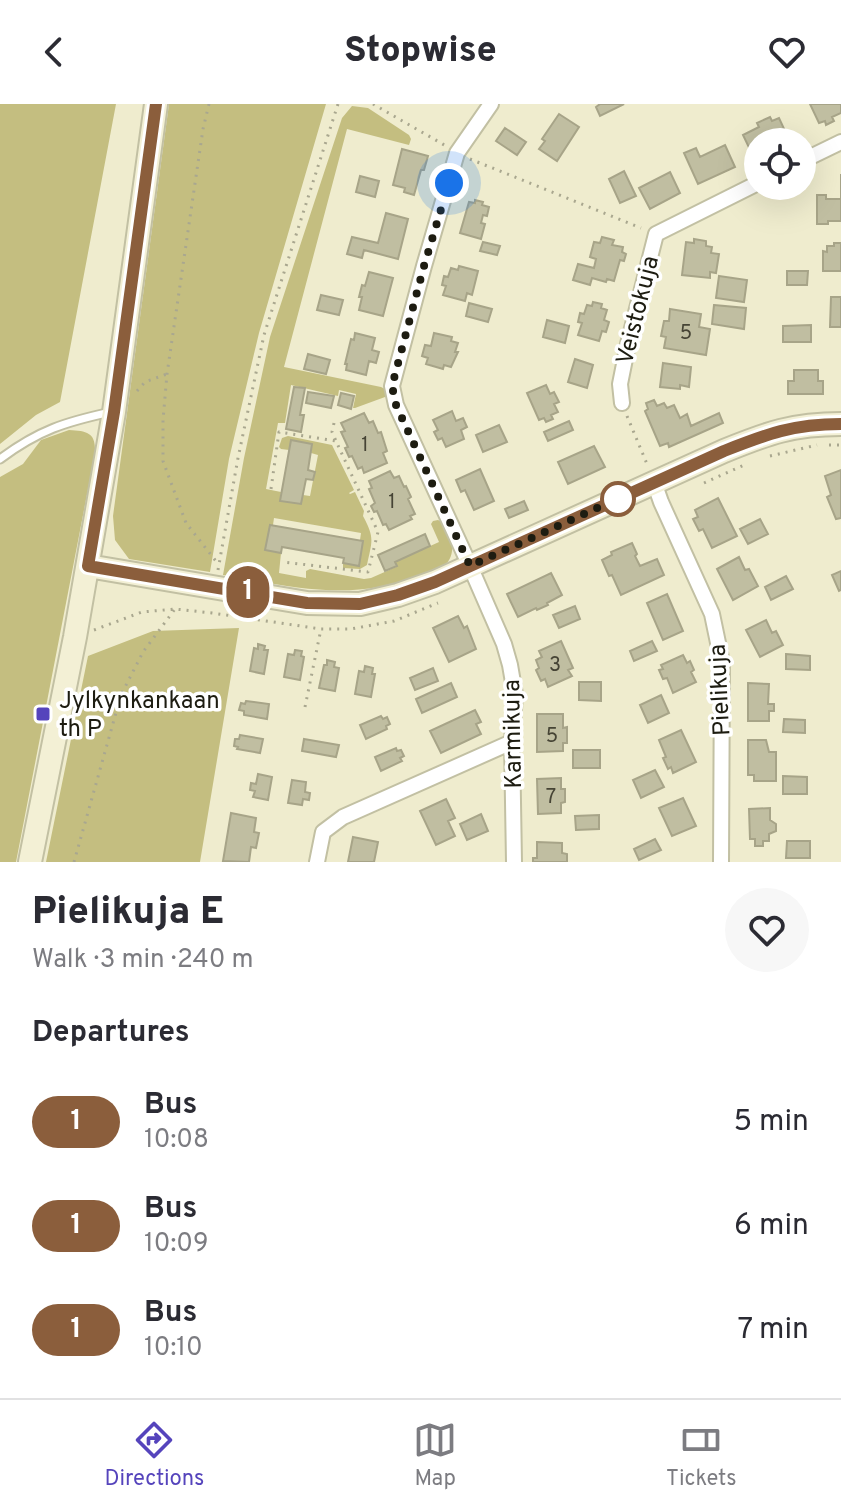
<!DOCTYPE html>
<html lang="en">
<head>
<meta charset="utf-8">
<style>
	:root { --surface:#fff; --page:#f7f7f7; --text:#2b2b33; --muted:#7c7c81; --line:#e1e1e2; --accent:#5544bc }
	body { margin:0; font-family:Overpass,sans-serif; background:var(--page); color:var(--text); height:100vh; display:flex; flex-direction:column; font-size:30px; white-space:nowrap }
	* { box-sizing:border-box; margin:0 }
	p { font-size:26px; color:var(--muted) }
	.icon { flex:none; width:44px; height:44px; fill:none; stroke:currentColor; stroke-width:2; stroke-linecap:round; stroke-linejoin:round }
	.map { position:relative; height:758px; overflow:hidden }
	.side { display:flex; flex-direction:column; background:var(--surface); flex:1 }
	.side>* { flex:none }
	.badge { padding:0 16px; border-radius:26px; font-size:28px; line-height:52px }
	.fabs { position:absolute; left:744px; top:24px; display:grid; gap:16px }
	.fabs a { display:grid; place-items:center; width:72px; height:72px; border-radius:50%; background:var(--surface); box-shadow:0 8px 32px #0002; font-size:40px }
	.you { position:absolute; width:40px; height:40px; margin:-20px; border:6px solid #fff; border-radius:50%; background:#1a73e8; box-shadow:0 0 0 12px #1a73e833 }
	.map>.badge { position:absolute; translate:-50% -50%; box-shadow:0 0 0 4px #fff }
	h2 { padding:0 32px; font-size:30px; line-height:72px }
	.round { display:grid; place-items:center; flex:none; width:84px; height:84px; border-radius:42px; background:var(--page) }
	.head { display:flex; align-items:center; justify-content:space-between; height:136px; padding:0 32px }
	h1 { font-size:38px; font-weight:800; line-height:60px }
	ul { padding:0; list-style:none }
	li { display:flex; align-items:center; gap:24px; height:104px; padding:0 32px }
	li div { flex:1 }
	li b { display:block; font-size:30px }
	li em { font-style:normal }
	li .badge { min-width:88px; font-weight:700; text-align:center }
	header { display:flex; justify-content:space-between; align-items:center; height:104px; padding:0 32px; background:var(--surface); font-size:36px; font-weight:800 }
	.tabs { display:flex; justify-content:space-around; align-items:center; height:112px; border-top:2px solid var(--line); background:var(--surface); font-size:22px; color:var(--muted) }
	.tabs a { display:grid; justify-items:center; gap:4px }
	.tabs .selected { color:var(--accent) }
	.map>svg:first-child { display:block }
</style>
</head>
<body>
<header><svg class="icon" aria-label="back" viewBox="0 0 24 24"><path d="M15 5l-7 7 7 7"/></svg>Stopwise<svg class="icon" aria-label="heart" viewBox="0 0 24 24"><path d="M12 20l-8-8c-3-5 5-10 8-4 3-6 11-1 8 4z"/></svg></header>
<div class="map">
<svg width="841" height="758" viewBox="0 0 841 758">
	<rect width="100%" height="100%" fill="#efecce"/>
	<path fill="#c4be80" d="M0,0H116L60,298L36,311L0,340Z
		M169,0H326L259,229L229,355L210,468L129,455L115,436L113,412Z
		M352,2L368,4L409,31L411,35L409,41L347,25L284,263L381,283L387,286L388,290L385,293L355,304H353L356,290L339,286L338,292L291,281L285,319H278L266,385L281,388L280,397L301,400L303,391L310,392L318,351L311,349L312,340L291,336L289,346L281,345L279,343L282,334L288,332L332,341L354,386L349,389L350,390L355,388L364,407L363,412C375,434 372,437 367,461L360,465L343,464V459L359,462L363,437L360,436L361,429L274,414L273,421H270L265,446L281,449L279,469L306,474V467L310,465L364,475L371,474L396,463L395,458L439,438L431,420L433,417L438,416L442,418C446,426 454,438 452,447C450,464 434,467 420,472C350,498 294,483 223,471L244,354L270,233L342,14Z
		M69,326C88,327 96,329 95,349L16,758H0V373L23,360L41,336Z
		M239,524L200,758H46L88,552L153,527Z"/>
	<path fill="#c0bea1" stroke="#a7a488" stroke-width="2" d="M600,0H624L600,12L596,3Z
		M810,0H841V9L832,13L834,17L826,21L825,17L819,19Z
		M559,10L579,23L557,57L539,45L545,37L542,35Z
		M770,13L772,17L779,14L786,29L775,35L776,38H758V52L754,54L743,31L759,23L757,19Z
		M505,24L526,38L517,51L496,37Z
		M725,41L735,63L698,80L684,49L696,44L700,53Z
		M402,45L428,52L424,66H421L414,91L404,88L405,84L393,81Z
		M624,67L636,92L620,99L609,75Z
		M670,68L680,89L650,105L639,84Z
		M841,70V117H828V120H817V91H826V95H841Z
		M360,72L379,77L375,93L356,88Z
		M475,96L483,98L482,101L489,103L487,112L483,111L481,119L485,120L481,135L460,129L469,98L475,99Z
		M386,109L408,115L398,155L364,146L362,154L347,150L352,133L378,139Z
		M602,133L614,136L612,141L623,143L622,148L626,150L624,157L620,156L614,177L607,175L606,178L592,174L590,181L573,176L578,160L594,164L596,155L590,153L594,138L600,139Z
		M694,135L706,137V142L712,143L711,149L719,150L716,169L710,168V174L682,171L686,138L694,139Z
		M483,138L500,142L497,151L480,147Z
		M834,139H841V167H823V147L827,148V142H834Z
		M459,162L478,167L472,191L467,189L465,197L443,191L446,182L442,181L444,172L448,173L451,164L458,166Z
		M787,167H808L807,181H787Z
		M369,168L393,174L383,212L359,206L362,193H359L362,181L365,182Z
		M719,172L747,176L744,198L716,194Z
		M321,191L343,196L339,211L317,206Z
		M831,193H841V223H830Z
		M593,198L602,200L601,204L607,206L604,216L609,218L606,228L602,227L599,237L578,231L582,219L578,218L580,209L584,210L587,201L592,202Z
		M469,199L492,205L488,218L466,212Z
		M714,201L746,204L744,225L712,220Z
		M670,205L701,210L699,223L710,225L706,251L664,244L666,233L661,232L664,217H669Z
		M547,216L569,222L565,239L543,233Z
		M811,221V238H783V222Z
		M355,229L375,234L372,246L379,248L376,259L369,257L366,271L346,266L347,260H345L351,235L354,236Z
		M434,229L452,233L451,237L458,239L455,248H458L451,263L444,261L443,265L426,260L428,254L422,252L425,241L431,242Z
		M308,250L330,256L326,270L304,265Z
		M575,255L593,261L587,284L568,278Z
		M663,259L691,263L689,283L680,281V285L660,283Z
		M794,266H818V277H823V290H788V277H794Z
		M546,281L550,290L554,288L559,298L554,300L558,308L551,311L553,315L546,318L544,314L539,316L527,289Z
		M294,283L305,284L300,311H304L301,328L286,325Z
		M308,288L334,292L331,304L306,299Z
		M341,289L354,292L351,305L338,301Z
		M654,296L657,302L664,299L667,304L674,301L680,314L687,310L691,322L719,309L723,319L669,343L668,339L660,342L645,307L648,305L646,299Z
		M452,307L456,317L463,314L467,323L461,326L464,335L446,343L442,334L438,336L434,328L438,326L433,316Z
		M364,309L369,319L373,317L378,329L381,328L387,347L383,349L387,359L364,369L362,363L358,365L352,352L349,353L345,344L348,343L341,328L345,327L341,319Z
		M569,317L573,326L548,337L544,328Z
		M499,321L507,338L483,348L476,331Z
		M291,336L312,340L308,366L315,368L313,376L306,375L301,400L280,397Z
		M594,342L605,363L568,380L558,358Z
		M480,365L494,397L474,406L465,386L461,388L456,376Z
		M841,366V414L836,415L827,393L831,391L825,372Z
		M390,367L394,374L399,372L404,383L406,382L411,393L408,395L415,410L410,412L412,415L389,426L386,420L383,421L377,407L374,408L371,402L375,399L369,385L372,384L369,377Z
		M718,394L737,432L712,444L703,425L699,427L693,415L698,413L695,406Z
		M524,397L528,406L509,414L505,405Z
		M760,415L768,430L748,440L740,425Z
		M270,421L363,437L359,462L343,459L344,454L282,443L281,449L265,446Z
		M425,430L430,442L395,458L397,462L385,467L378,451Z
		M632,439L637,450L635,452L640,462L657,455L664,471L621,491L612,471L609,472L602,456L612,451L611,448Z
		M739,453L745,466L749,465L758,482L733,496L717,465Z
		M841,467V486L839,487L832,471Z
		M551,469L562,491L547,499L548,501L537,506L536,504L518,513L507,490Z
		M786,472L793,485L771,496L765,483Z
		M667,490L683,527L663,536L647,499Z
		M575,502L580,515L559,524L553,511Z
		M458,512L464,524L467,522L476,545L449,558L433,524Z
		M766,516L772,529L776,527L783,541L760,553L746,526Z
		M561,537L573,564L568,566L572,572L548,583L545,575L541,577L536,566L539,564L536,556L542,553L539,547Z
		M652,537L657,547L634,557L630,547Z
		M258,540L265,542L264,546H268L264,570L250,567L254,544L258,545Z
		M295,546L302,547L301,552L304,553L300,576L284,573L288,550L294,551Z
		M786,550L810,552V566L786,565Z
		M683,551L687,559L690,557L694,566L691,568L696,578L673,589L667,574L663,575L659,566L663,565L661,561Z
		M327,556L335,558L334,563L339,564L335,587L319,584L324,561H327Z
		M365,562L373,564L372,570H375L371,593L355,590L359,567L364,568Z
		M433,564L438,577L415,586L410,574Z
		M579,578H601V597L579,596Z
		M451,579L457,593L422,609L416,595Z
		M748,579L769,580L768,600H774V607H769V617H748Z
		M661,591L669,609L648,619L640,601Z
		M246,597L269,600L267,615L244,611V607L239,606L241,599L245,600Z
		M475,606L481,618L476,620L481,630L441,649L430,627Z
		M537,610H563V624L567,623V639H563V647L537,648Z
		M381,612L383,615L387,613L390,620L386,622L387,625L366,635L360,621Z
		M784,615L805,616V629L783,628Z
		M681,626L696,658L673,669L671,663L668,665L663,654L666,653L659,636Z
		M240,631L263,635L260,649L237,645L238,643L234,642L235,635H239Z
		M304,635L339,641L336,653L302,647Z
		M748,636H766L769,648H776V677H754V671H748Z
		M396,644L397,647L401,646L404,652L400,654L402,657L381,667L375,653Z
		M573,646H600V664H573Z
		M655,666L664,683L641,694L633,676Z
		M258,670L272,673L268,696L253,693L255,687L250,686L251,679L256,680Z
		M783,672L807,673V690H783Z
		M561,674V685H565V698L561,699V709L538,710L537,675Z
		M292,676L306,678L305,688L310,689L309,696L303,695L302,701L288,699Z
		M683,694L696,722L672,732L659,704Z
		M446,695L455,714L448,717L455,732L436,741L420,707Z
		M770,704V716L776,720V727L769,730V737H763V742H755V735H750L749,705Z
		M231,709L256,714L254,728L259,729L256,744L251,743L249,758L223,757Z
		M481,710L488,727L467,736L460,720Z
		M599,711V725L576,726L575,712Z
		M353,733L378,738L374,758H348Z
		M655,735L661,746L639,756L634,745Z
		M787,737H810V754H786Z
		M537,738L562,739V749L567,750V758H533V754H537Z"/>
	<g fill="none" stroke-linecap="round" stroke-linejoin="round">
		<defs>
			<path id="lane" d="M0,355C39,326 65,318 111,308"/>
			<path id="street" d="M491,0L457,49L424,162L392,282L396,301L470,462L504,540L510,561L515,590L512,638L514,758
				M802,57L841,38
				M622,299L620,280L628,240L656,130L758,79
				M654,378L661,398L712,510L722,558L721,758
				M317,758L323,728L343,713L512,638"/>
			<path id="secondary" d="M88,462L307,499L360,500L398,491L435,478L724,347C768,329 793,320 841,320
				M30,758L75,533L114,308L156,0"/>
		</defs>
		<use href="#lane" stroke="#c2c0a3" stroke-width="11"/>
		<use href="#street" stroke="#c2c0a3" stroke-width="18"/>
		<use href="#secondary" stroke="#c2c0a3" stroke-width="26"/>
		<path stroke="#a9a78f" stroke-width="3" stroke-dasharray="2 6" stroke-linecap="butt" d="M209,0L203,25L167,270L163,316V357L186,419L219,461
			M373,0L446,42
			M470,55L641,124
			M137,287L145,278L167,270
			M627,312L647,360
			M334,319L332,328L336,337
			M829,341H841
			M770,352L817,341
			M704,379L744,361
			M271,385L279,328L336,337L378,428L368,468L283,458
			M218,466L238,354L264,231L338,0
			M94,526L142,508L175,505L212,509L321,525H351L394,517L438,499
			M305,603L321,525
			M74,758L121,591L143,548L175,505"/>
		<use href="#lane" stroke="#fff" stroke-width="7"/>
		<use href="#street" stroke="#fff" stroke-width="14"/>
		<use href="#secondary" stroke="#f3f0d5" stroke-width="22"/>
	</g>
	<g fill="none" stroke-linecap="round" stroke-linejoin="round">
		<defs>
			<path id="line" d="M156,0L114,308L88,462L307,499L360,500L398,491L435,478L724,347C767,330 793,320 841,320"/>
		</defs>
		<use href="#line" stroke="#fff" stroke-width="18"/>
		<use href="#line" stroke="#8b5e3c" stroke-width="12"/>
		<path stroke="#1d1c11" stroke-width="8" stroke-dasharray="0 14.4" d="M449,79L424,162L392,282L396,301L470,462L628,390L618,395"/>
	</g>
	<circle fill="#fff" stroke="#8b5e3c" stroke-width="4" cx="618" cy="395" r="16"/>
	<rect fill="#5544bc" stroke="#fff" stroke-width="3" x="35" y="602" width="16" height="16" rx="4"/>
	<g text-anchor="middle" stroke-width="7" stroke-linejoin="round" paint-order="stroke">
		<g font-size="20" fill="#464435">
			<text x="686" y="235">5</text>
			<text x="365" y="347">1</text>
			<text x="392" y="404">1</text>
			<text x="555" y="567">3</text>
			<text x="552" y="638">5</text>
			<text x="551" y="699">7</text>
		</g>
		<g font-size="24" fill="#1d1c11" stroke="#fff">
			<text transform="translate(637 206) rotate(-76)" y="8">Veistokuja</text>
			<text transform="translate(719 586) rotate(-93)" y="8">Pielikuja</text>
			<text transform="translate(512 630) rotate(-91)" y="8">Karmikuja</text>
		</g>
		<g font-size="24" fill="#1d1c11" stroke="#fff" text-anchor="start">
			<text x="59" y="604">Jylkynkankaan<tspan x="59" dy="28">th P</tspan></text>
		</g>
	</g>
</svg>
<div class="fabs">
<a><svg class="icon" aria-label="locate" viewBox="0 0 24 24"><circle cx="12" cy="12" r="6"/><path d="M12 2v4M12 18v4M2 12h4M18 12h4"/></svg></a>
</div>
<div class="you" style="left:449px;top:79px"></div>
<b class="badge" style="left:248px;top:488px;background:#8b5e3c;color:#fff">1</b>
</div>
<section class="side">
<div class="head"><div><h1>Pielikuja E</h1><p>Walk · 3 min · 240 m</p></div><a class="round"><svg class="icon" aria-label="heart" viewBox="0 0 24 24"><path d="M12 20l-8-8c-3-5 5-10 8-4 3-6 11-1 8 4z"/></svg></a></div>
<h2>Departures</h2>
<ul>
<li><span class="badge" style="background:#8b5e3c;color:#fff">1</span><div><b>Bus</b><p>10:08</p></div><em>5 min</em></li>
<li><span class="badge" style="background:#8b5e3c;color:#fff">1</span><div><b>Bus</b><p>10:09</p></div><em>6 min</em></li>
<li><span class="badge" style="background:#8b5e3c;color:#fff">1</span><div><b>Bus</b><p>10:10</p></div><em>7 min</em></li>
</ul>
</section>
<nav class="tabs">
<a class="selected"><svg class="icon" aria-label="directions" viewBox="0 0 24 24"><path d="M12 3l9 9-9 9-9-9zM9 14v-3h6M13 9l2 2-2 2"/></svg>Directions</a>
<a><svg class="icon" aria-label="map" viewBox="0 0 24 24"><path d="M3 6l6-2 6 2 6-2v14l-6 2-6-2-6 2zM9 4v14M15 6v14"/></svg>Map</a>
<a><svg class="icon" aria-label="tickets" viewBox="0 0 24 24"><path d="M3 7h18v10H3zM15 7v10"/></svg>Tickets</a>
</nav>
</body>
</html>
